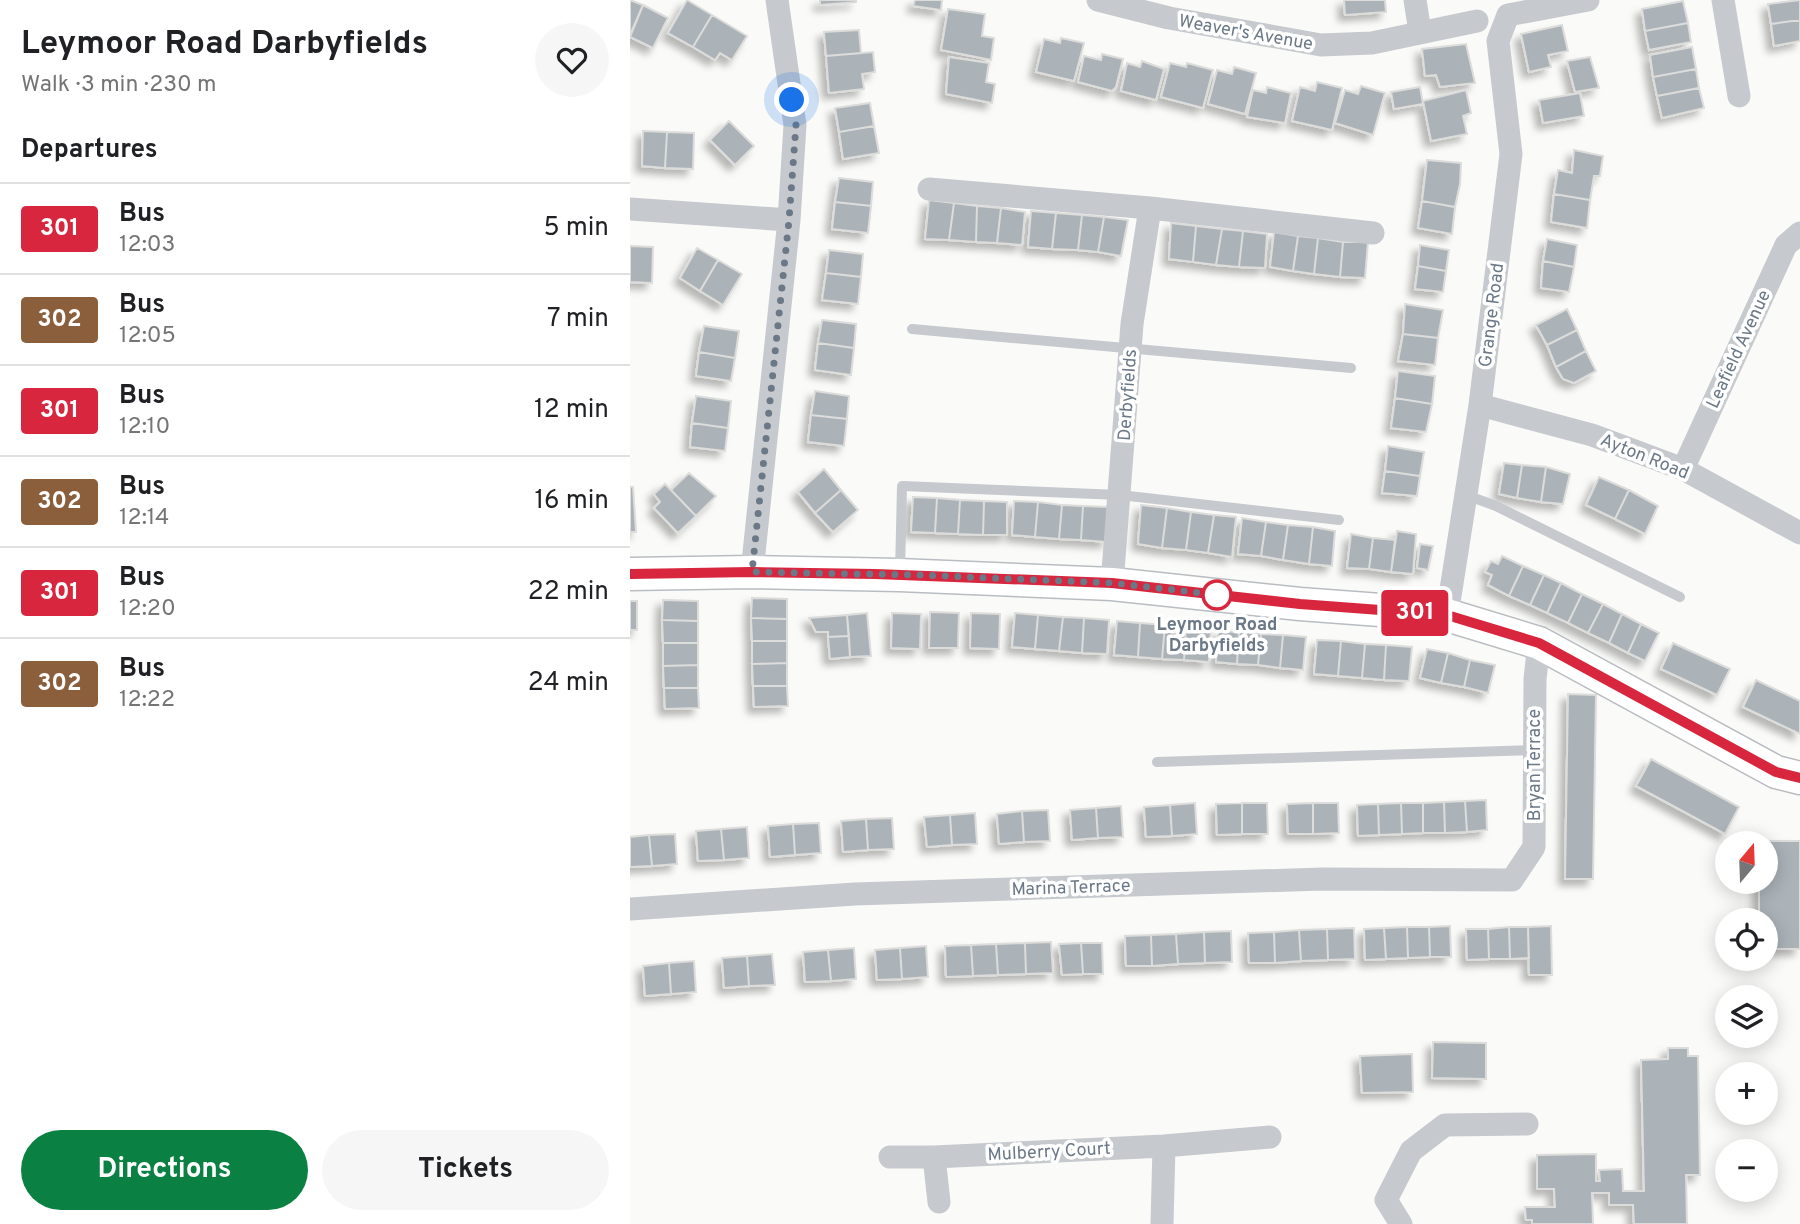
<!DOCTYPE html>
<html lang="en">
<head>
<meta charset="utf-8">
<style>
	:root { --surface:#fff; --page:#f6f6f6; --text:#202124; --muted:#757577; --line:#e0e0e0; --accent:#0b8043 }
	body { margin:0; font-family:Overpass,sans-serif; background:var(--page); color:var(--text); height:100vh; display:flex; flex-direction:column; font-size:26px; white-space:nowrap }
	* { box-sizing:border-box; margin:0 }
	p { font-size:23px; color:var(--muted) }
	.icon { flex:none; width:38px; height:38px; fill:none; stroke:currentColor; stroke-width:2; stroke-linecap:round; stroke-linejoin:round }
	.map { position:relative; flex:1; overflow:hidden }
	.side { display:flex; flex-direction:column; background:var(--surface); width:630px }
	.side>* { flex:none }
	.badge { padding:0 14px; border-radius:5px; font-size:24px; line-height:46px }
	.needle { width:46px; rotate:19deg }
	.tools { position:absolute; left:1085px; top:831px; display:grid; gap:14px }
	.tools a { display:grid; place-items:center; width:63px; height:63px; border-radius:50%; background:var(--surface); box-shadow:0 4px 18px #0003; font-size:35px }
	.you { position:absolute; width:35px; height:35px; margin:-18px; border:5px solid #fff; border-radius:50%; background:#1a73e8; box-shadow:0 0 0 10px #1a73e833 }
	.map>.badge { position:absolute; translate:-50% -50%; box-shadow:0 0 0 4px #fff }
	h2 { padding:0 21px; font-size:26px; line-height:63px }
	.round { display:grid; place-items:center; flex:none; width:74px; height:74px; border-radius:37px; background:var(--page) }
	.headline { display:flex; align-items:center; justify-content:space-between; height:119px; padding:0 21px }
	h1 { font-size:33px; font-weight:700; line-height:52px }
	.cta { display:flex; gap:14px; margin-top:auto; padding:14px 21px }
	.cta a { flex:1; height:80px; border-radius:42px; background:var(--accent); color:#fff; font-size:28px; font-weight:700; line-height:80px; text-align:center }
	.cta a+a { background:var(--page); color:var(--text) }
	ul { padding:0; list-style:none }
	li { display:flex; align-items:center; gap:21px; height:91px; padding:0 21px; border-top:2px solid var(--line) }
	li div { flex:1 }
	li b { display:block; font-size:26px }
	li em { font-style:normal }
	li .badge { min-width:77px; font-weight:700; text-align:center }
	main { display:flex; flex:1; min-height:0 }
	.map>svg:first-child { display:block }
</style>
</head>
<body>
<main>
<section class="side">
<div class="headline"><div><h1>Leymoor Road Darbyfields</h1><p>Walk · 3 min · 230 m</p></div><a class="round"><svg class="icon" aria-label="heart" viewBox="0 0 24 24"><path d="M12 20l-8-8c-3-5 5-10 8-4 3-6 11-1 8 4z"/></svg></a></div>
<h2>Departures</h2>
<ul>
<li><span class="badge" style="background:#d7263d;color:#fff">301</span><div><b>Bus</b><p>12:03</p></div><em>5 min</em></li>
<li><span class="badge" style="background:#8b5e3c;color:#fff">302</span><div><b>Bus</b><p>12:05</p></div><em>7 min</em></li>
<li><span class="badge" style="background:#d7263d;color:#fff">301</span><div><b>Bus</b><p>12:10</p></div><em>12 min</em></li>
<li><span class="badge" style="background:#8b5e3c;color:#fff">302</span><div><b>Bus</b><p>12:14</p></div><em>16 min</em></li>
<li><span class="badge" style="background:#d7263d;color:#fff">301</span><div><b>Bus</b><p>12:20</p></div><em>22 min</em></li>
<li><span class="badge" style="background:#8b5e3c;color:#fff">302</span><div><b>Bus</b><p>12:22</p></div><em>24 min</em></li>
</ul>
<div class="cta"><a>Directions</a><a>Tickets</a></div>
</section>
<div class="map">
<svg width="1170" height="1224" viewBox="0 0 1170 1224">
	<defs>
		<filter id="shadow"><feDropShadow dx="-6" dy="6" stdDeviation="3.5" flood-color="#0004"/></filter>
	</defs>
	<rect width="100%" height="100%" fill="#fafaf8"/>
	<path fill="#abb2b8" stroke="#dcdcda" stroke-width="2" filter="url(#shadow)" d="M0,0L13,5L0,35Z
		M57,0L82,15L63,47L38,33Z
		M190,0H226V2L190,5Z
		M285,0H312L311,10L283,6Z
		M714,0H755L756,12L715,15Z
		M1170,0V20L1141,24L1138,4Z
		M1053,1L1058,23L1015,31L1012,9Z
		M13,5L38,18L23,48L0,37Z
		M318,9L355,14L352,36L364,38L361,60L311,50Z
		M82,15L117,36L102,60L90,53L85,60L63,47Z
		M1170,20V41L1144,46L1141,24Z
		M1058,23L1061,42L1019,50L1015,31Z
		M932,25L938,51L918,55L921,67L899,72L891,34Z
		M229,30L231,53L196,56L194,32Z
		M431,38L454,43L444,81L406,72L414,39L430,43Z
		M836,44L845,83L810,87L806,75L795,76L792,49Z
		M1062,47L1066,69L1023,77L1020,55Z
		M243,52L245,72L232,74L234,89L199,93L196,56Z
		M472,54L493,59L486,87L482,91L448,82L454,56L471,60Z
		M319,57L359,63L356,82L365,84L362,103L316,94Z
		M960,57L969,88L945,92L937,61Z
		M512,61L534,69L526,100L491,91L497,63L510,67Z
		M540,63L556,67L557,63L583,70L573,108L531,97Z
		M604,67L626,73L615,114L578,104L587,70L602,74Z
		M1066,69L1069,88L1027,96L1023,77Z
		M687,82L712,88L702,130L662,121L670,87L685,91Z
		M731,86L755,93L743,135L705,123L715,90L728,94Z
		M637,87L661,93L655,123L617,117L623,90L636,93Z
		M790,87L793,104L764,109L761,92Z
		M1069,88L1074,108L1032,118L1027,96Z
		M836,90L841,113L833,116L837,134L801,141L793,101Z
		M950,93L954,116L913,123L909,100Z
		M240,103L244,126L209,132L205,108Z
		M99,121L124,146L105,165L80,140Z
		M244,126L249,153L213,159L209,132Z
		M13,131L37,132L35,168L12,166Z
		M37,132L64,133L63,169L35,168Z
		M944,150L973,156L970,176H964L960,200L924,194L928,170L942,173Z
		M797,160L831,163L830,184L825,207L792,201Z
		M209,178L243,182L241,206L205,202Z
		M924,194L960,200L957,228L921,222Z
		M299,200L324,203L319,240L295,239Z
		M792,201L825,207L822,234L788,228Z
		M205,202L241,206L238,233L202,229Z
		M324,203L347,206L346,242L319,240Z
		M347,206L371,208L367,243L346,242Z
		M371,208L395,212L392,245L367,243Z
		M401,211L426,213L422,249L398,247Z
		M426,213L452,215L448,250L422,249Z
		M452,215L474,217L468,252L448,250Z
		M474,217L498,220L491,256L468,252Z
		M541,223L566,226L563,262L539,259Z
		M566,226L592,229L586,265L563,262Z
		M592,229L613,231L609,267L586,265Z
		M613,231L637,234L635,268L609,267Z
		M644,232L668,236L663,271L640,267Z
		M668,236L688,238L684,274L663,271Z
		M688,238L713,242L710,277L684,274Z
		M917,239L947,245L944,267L913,261Z
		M713,242H738L735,278L710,277Z
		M790,245L819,250L816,271L788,266Z
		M0,246L23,247L22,283L0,282Z
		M67,248L88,260L70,291L50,278Z
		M199,250L233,254L231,277L196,273Z
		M88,260L112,274L93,305L70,291Z
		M913,261L944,267L939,292L911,288Z
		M788,266L816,271L813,292L785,289Z
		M196,273L231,277L228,304L192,300Z
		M775,304L813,310L808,338L773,334Z
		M937,309L947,330L917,345L906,325Z
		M192,320L226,324L224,348L188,343Z
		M74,326L109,331L105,358L69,352Z
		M947,330L956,351L926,367L917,345Z
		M773,334L808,338L805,365L768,361Z
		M188,343L224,348L221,375L185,370Z
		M956,351L966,371L944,383L933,379L926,367Z
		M69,352L105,358L101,381L66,376Z
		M768,371L805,376L802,404L765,398Z
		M185,391L219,396L217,419L181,415Z
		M66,396L101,401L98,428L62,423Z
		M765,398L802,404L796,432L761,428Z
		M181,415L217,419L214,446L178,442Z
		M62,423L98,428L95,451L60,447Z
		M758,446L794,452L790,476L755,471Z
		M874,463L892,465L887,498L869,494Z
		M892,465L916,467L911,502L887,498Z
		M916,467L940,474L933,504L911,502Z
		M194,469L211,490L185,513L168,492Z
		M755,471L790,476L787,496L752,493Z
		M59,473L86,496L66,516L41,490Z
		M969,477L999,490L985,519L956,505Z
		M35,484L66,516L48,533L24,508L30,502L24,494Z
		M0,487H3L6,532H0Z
		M211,490L228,510L203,532L185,513Z
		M999,490L1028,506L1015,534L985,519Z
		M283,497L307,498L305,533L281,532Z
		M307,498L330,500L328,534L305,533Z
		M330,500L354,501L353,535L328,534Z
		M354,501L377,502V535H353Z
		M384,501L408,502L405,537L382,535Z
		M408,502L432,505L429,539L405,537Z
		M432,505L453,506L451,540L429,539Z
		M511,505L537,508L532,548L508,544Z
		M453,506L478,507L477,542L451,540Z
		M537,508L561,512L556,550L532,548Z
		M561,512L584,515L578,553L556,550Z
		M584,515L606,517L602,557L578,553Z
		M612,518L636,522L631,556L608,554Z
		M636,522L658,525L653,560L631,556Z
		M658,525L683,527L679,564L653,560Z
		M683,527L705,531L702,566L679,564Z
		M767,531L786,534L783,574L761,572Z
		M721,534L743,538L739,569L717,568Z
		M743,538L765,540L761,572L739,569Z
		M790,544L803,546L798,570L787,568Z
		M872,556L893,566L879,596L858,585L862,575L855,572L861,561L868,564Z
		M893,566L914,575L900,605L879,596Z
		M914,575L931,583L917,613L900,605Z
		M931,583L952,594L938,623L917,613Z
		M952,594L973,604L958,633L938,623Z
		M122,598L157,599V619L121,618Z
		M33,600L68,601V621L32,620Z
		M0,601H7V630H0Z
		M973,604L992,614L979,643L958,633Z
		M300,612L329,613L328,648H299Z
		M237,613L241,656L220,657L217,615Z
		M262,613L291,614L290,649L261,648Z
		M341,613L370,614L369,649L340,648Z
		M385,613L408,615L405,649L382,647Z
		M992,614L1011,624L998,653L979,643Z
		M217,615L219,636L198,637V632H186L179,618Z
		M408,615L433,617L429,651L405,649Z
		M433,617L454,618L452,653L429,651Z
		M121,618L157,619V641H122Z
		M454,618L479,620L477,654L452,653Z
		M32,620L68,621V643H33Z
		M487,621L510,623L508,657L484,655Z
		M510,623L535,625L532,659L508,657Z
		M1011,624L1029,633L1015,661L998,653Z
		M535,625L556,626L554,660L532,659Z
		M556,626L581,628L579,662L554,660Z
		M588,631L609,632L607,664L586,662Z
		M609,632L631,634L628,665L607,664Z
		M631,634L653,635L650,668L628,665Z
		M653,635L676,637L673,670L650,668Z
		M219,636L220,657L200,659L198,637Z
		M687,640L711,641L708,676L684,674Z
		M122,641H157V663L122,664Z
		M711,641L735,644L732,678L708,676Z
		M33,643H68V665L33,666Z
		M1043,643L1100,669L1087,695L1031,669Z
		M735,644L756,645L754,680L732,678Z
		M756,645L782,647L779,681L754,680Z
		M797,649L818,653L811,683L790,678Z
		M818,653L840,660L834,687L811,683Z
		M840,660L865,665L858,693L834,687Z
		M157,663V686H123L122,664Z
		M68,665V688H34L33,666Z
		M1126,680L1170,701V734L1113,707Z
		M123,686H157L158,706L124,707Z
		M34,688H68L69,708L35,709Z
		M938,694L966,695L963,879H935Z
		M1021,759L1109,807L1095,834L1006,786Z
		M856,800L857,830L837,832L835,801Z
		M835,801L837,832L815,833L814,802Z
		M814,802L815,833H793V803Z
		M565,803L567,834L542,836L540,805Z
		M612,803V834L587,835L586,804Z
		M612,803H637L638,834H612Z
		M683,803V834H658L657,804Z
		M683,803H708L709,833L683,834Z
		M771,803L772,834L749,835L748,804Z
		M771,803H793V833L772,834Z
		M748,804L749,835L728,836L727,805Z
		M540,805L542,836L516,837L514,807Z
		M491,806L493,837L468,838L466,808Z
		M466,808L468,838L442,840L440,810Z
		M418,810L420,841L394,842L392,811Z
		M392,811L394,842L369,844L367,814Z
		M345,813L347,844L322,845L320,815Z
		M320,815L322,845L297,847L294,817Z
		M262,818L264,849L238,850L236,819Z
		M236,819L238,850L213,852L211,821Z
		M189,823L191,853L165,855L163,824Z
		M163,824L165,855L140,857L138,826Z
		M117,827L119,858L94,860L91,829Z
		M91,829L94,860L68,861L66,831Z
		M45,834L47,864L22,866L19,835Z
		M19,835L22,866L0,867V837Z
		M1129,841H1170V949H1136V920H1129V882H1136V844H1129Z
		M820,926L821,957H800L799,927Z
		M921,926L922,975H899L898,927Z
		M777,927L778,958L756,959L754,928Z
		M777,927H799L800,957L778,958Z
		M879,927H898L899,958L880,959Z
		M879,927L880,959H859L858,929Z
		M724,928L725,959L698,960L697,929Z
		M754,928L756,959L735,960L734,929Z
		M697,929L698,960L671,961L669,930Z
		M836,929H858L859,959L837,960Z
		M669,930L671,961L645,963L644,932Z
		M601,931L602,962L575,963L574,932Z
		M574,932L575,963L548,964L546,934Z
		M644,932L645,963H619L618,933Z
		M546,934L548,964L522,966L521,935Z
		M521,935L522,966H496L495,936Z
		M421,942L423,973L396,974L395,943Z
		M395,943L396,974L368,975L366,944Z
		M451,943L453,974L432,975L429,944Z
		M451,943H472L473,974H453Z
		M366,944L368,975L343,976L341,945Z
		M341,945L343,976L316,977L315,946Z
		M296,946L298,977L272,979L270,948Z
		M224,948L226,979L201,981L198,950Z
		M270,948L272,979L247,980L245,950Z
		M198,950L201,981L175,982L173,952Z
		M142,954L145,985L119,986L117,956Z
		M117,956L119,986L94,988L92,958Z
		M64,961L66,992L41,994L39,963Z
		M39,963L41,994L15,996L13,966Z
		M803,1042L856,1043V1079L802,1078Z
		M1038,1048H1058V1056H1068L1070,1175H1056L1057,1224H1004L1003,1205H979V1193H962L963,1224H902V1220H896L895,1207H925L924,1189H907V1155L966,1154V1181H970L969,1170L992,1169L993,1191H1014L1011,1060L1038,1059Z
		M782,1054L783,1092L732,1093L730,1056Z"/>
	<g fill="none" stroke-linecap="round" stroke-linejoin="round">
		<defs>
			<path id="secondary" d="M0,574L122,572L269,575L482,584L670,604L817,615L909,643L1146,772L1170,778"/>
		</defs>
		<use href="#secondary" stroke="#b9bdc1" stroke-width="35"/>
		<path stroke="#c6c9cd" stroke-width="10" d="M282,329L721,368
			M836,495L866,506L1050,597
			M270,572L272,486L490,495L709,520
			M527,762L904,750"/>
		<path stroke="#c6c9cd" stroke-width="23" d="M468,0L539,18L691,45L742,43L847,21
			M785,0L790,32
			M1093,0L1109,96
			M299,189L520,208L743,233
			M0,209L159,220
			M850,405L962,435L1053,469L1170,533
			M1053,469L1156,245L1170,233
			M122,572L159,220L165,125L147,0
			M482,584L502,324L520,208
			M817,615L850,405L881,154L868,41L878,15L958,0
			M0,909L225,894L692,879L882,880L904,847L905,679L909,643
			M534,1146L640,1137
			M260,1157H304L534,1146L532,1224
			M304,1157L309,1202
			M771,1224L756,1200L781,1151L815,1125L897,1124"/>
		<use href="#secondary" stroke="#fff" stroke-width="32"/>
	</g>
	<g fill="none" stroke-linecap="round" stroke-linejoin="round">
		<defs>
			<path id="line" d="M0,574L122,572L245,574L482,583L670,604L817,615L909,643L1146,772L1170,778"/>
		</defs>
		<use href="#line" stroke="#fff" stroke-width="16"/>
		<use href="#line" stroke="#d7263d" stroke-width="10"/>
		<path stroke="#6b7887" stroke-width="7" stroke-dasharray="0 12.6" d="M162,100L166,125L159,220L122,572L289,575L482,583L590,595H587"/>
	</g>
	<circle fill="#fff" stroke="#d7263d" stroke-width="3.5" cx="587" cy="595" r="14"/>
	<g text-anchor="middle" stroke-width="7" stroke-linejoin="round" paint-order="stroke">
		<g font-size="18" fill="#6b7887" stroke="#fff">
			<text transform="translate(616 32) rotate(10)" y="6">Weaver's Avenue</text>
			<text transform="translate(861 315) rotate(-83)" y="6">Grange Road</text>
			<text transform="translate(1108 349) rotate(-65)" y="6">Leafield Avenue</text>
			<text transform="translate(497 395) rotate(-86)" y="6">Derbyfields</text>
			<text transform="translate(1015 456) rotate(22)" y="6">Ayton Road</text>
			<text transform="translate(904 765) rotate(-90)" y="6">Bryan Terrace</text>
			<text transform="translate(441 887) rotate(-2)" y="6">Marina Terrace</text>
			<text transform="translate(419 1151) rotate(-3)" y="6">Mulberry Court</text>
		</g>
		<g font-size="18" font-weight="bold" fill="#6b7887" stroke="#fff">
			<text x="587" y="630">Leymoor Road<tspan x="587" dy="21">Darbyfields</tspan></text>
		</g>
	</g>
</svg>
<div class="tools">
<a><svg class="needle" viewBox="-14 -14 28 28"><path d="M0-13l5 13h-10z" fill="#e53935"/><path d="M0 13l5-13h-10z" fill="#757577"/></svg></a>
<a><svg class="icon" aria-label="locate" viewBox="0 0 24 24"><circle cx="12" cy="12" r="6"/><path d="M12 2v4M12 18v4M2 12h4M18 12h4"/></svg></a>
<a><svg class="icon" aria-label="layers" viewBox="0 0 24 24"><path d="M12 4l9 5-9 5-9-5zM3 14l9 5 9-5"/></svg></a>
<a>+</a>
<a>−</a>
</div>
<div class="you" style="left:162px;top:100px"></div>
<b class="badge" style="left:785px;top:613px;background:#d7263d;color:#fff">301</b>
</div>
</main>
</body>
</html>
